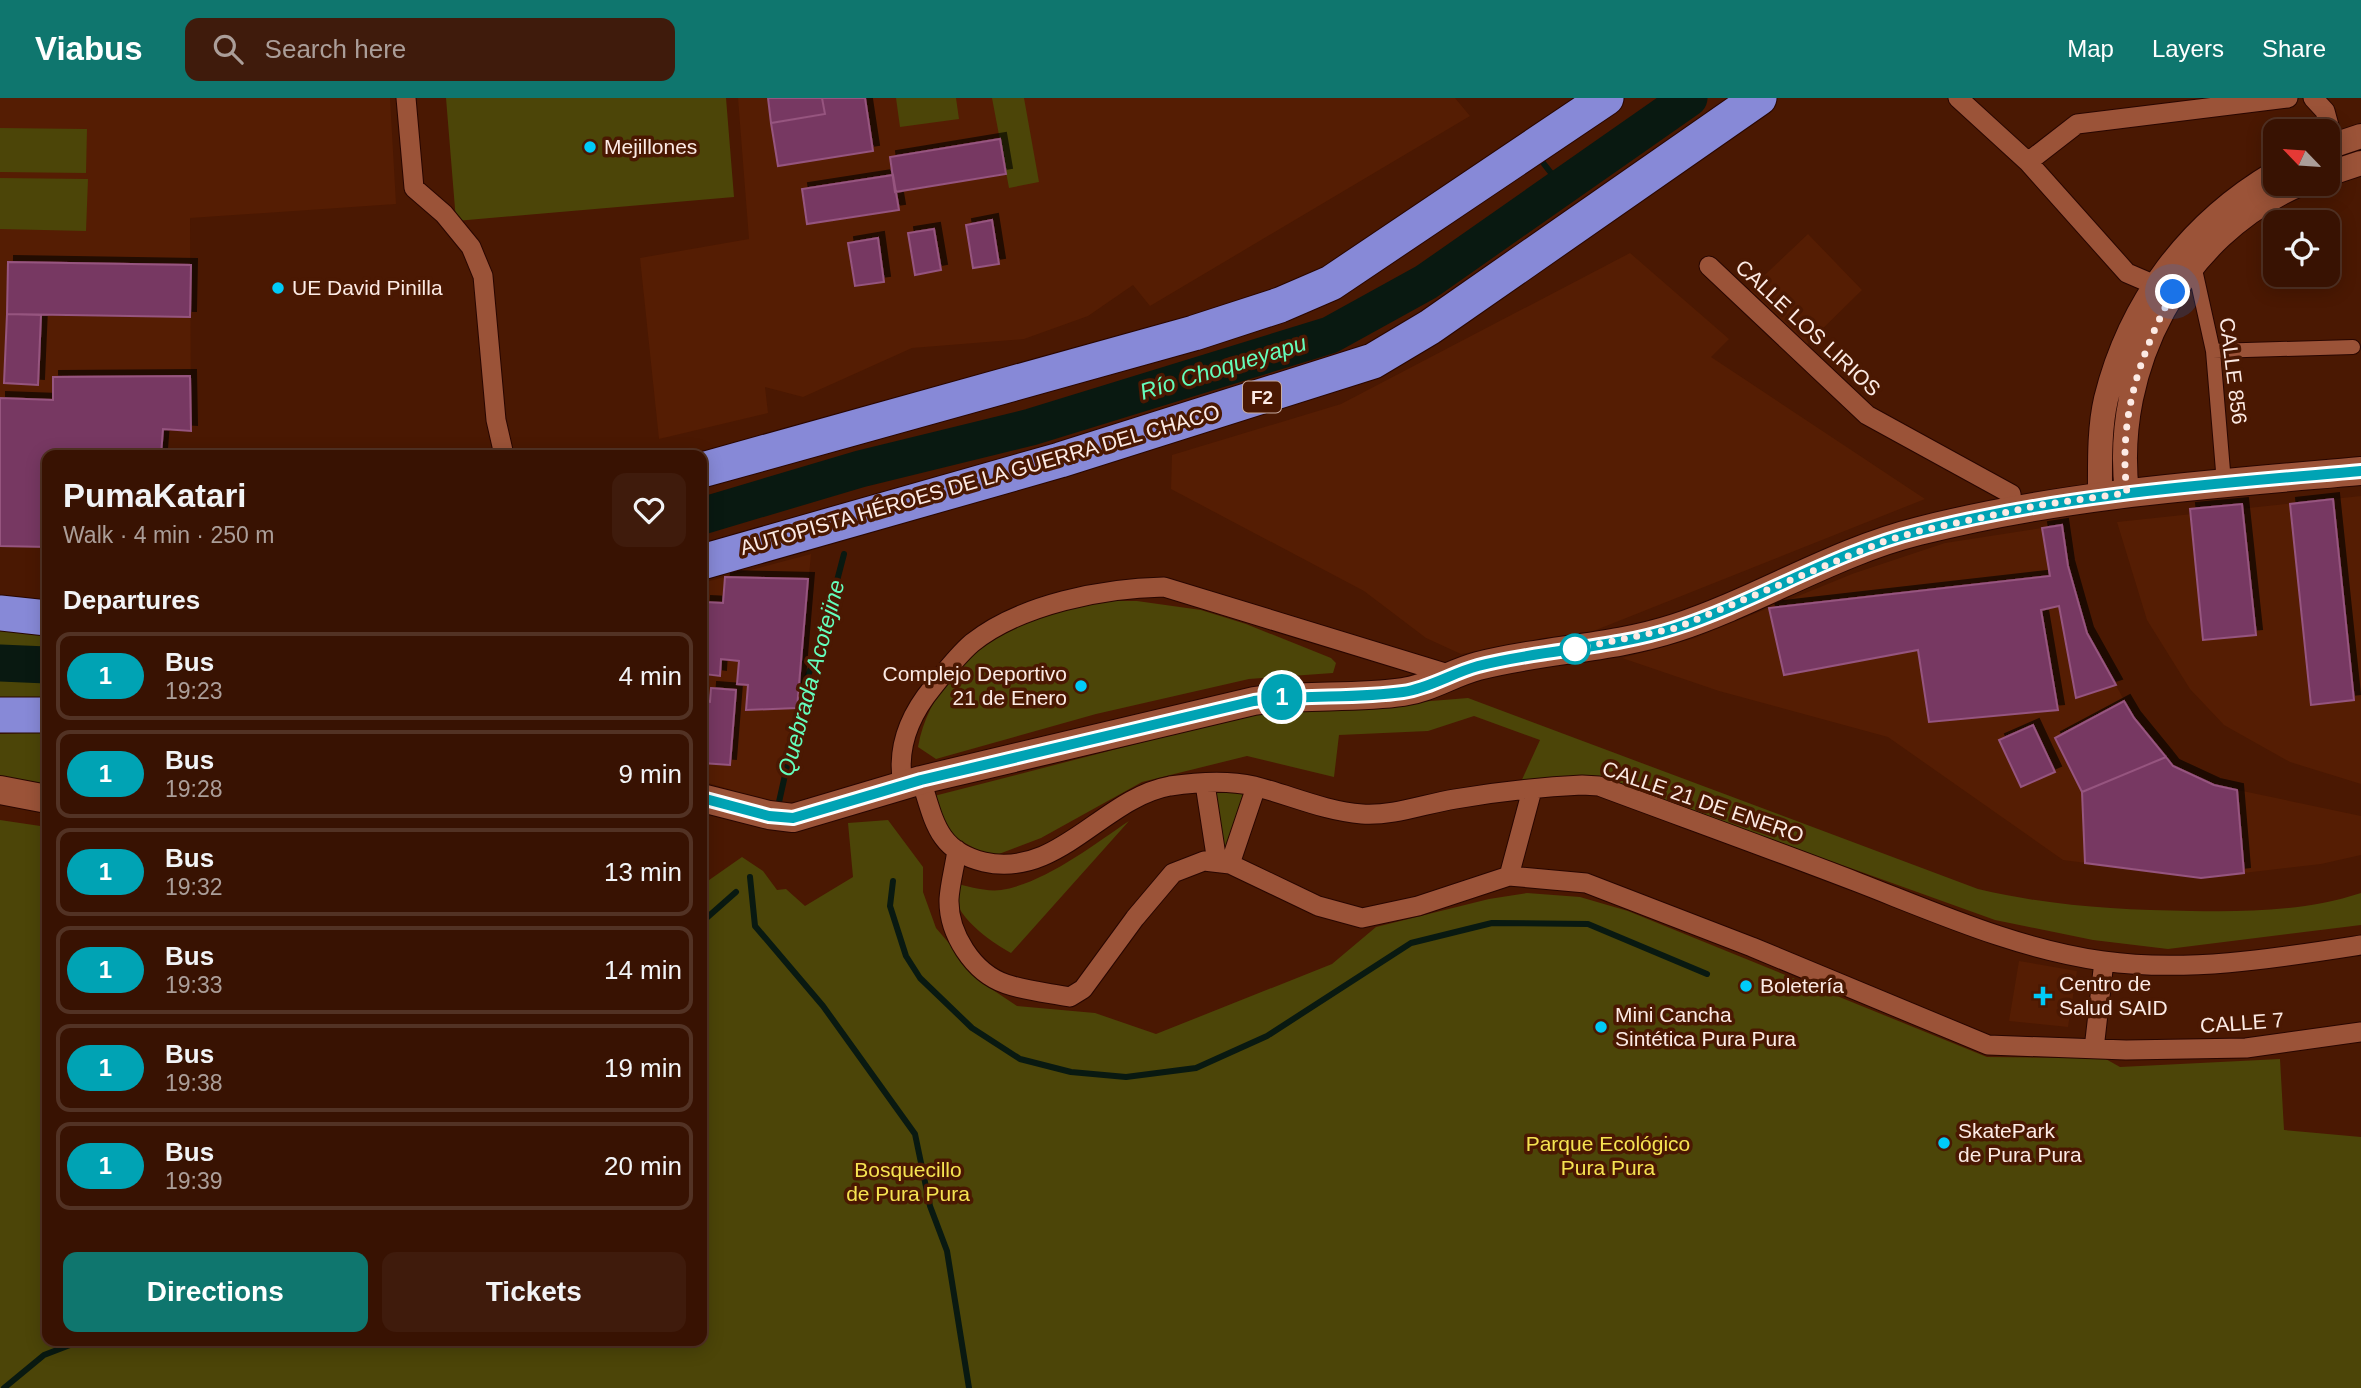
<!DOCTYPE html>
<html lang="en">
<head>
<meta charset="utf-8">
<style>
	:root { --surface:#381202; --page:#3f1b0c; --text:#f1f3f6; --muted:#ab9e99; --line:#523224; --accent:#0f766e }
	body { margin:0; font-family:Helvetica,sans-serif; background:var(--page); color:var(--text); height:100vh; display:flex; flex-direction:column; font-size:26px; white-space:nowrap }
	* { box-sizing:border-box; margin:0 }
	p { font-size:23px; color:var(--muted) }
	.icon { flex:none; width:38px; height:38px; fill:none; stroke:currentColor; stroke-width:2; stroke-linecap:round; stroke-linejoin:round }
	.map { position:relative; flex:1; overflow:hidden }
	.side { position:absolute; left:42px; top:352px; width:665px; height:896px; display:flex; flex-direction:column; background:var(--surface); border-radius:14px; box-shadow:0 4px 18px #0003,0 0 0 2px var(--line) }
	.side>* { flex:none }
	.badge { padding:0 14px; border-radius:23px; font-size:24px; line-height:46px }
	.needle { width:46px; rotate:295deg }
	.fabs { position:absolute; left:2263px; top:21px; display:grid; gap:14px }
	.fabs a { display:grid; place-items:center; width:77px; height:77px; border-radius:14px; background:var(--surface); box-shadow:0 4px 18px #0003,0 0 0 2px var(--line); font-size:35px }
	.you { position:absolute; width:35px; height:35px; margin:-18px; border:5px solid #fff; border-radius:50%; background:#1a73e8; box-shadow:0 0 0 10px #1a73e833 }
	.map>.badge { position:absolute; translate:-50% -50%; box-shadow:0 0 0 4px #fff }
	h2 { padding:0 21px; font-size:26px; line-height:63px }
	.round { display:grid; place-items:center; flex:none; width:74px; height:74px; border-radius:14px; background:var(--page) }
	.overview { display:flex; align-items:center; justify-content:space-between; height:119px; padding:0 21px }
	h1 { font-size:33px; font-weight:700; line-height:52px }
	.cta { display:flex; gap:14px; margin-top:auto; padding:14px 21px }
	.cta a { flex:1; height:80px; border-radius:14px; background:var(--accent); color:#fff; font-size:28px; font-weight:700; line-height:80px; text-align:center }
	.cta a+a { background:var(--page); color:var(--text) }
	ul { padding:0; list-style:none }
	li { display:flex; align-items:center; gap:21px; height:88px; margin:0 14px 10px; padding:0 7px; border:4px solid var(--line); border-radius:14px }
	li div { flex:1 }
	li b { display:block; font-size:26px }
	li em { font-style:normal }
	li .badge { min-width:77px; font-weight:700; text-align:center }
	header { display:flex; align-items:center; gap:42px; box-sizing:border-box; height:98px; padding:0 35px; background:var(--accent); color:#fff }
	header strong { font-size:33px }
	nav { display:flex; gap:38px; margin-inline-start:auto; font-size:24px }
	.search { width:490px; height:63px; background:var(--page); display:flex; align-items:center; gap:18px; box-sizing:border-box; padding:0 24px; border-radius:14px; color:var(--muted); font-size:26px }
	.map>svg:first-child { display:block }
</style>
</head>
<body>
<header>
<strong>Viabus</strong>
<div class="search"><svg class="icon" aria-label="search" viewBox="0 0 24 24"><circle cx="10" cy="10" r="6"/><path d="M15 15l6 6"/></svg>Search here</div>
<nav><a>Map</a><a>Layers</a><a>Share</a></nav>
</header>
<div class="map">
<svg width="2361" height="1290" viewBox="0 0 2361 1290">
	<defs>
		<filter id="shadow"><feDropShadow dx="6" dy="-6" stdDeviation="0" flood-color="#0009"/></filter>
	</defs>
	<rect width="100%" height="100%" fill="#4a1802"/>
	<path fill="#551d03" d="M0,0H390L396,106L190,120L191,333L163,332L47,357V449L0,448Z
		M738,0H1455L1470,18L1150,208L1133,187L1088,218L1024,241L912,250L803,299L765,289L768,315L659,341L640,160L749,141Z
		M1808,136L1862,192L1805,248L1749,192Z
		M1630,155L1729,241L1711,259L1925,401L1591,534L1461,556L1426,540L1364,493L1171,391L1172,357L1341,306Z
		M2361,398V686L2290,664L2224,627L2190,591L2147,522L2117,424Z
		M2062,427L2068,468L2087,535L2134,620L2173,668L2214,687L2361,718V757L2321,766L2201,780L2063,762L1888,639L1719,593L1622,560L1695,540L1852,476L1945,445Z
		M811,456L797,610L776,706L702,683V485Z
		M2019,863L2077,873L2068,929L2009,923Z"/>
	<path fill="#4c4508" d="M446,0H726L734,99L456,123Z
		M896,0H956L959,21L900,29Z
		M992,0H1024L1039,84L1009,90Z
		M0,30L87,31L86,75L0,74Z
		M0,80L88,81L86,133L0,131Z
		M1137,503L1201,512L1246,526L1331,560L1336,565L1333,575L1249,581L1096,616L936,661L918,649C933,567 1015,516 1093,504C1107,502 1122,503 1137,503Z
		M0,532L47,536V555L0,551Z
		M0,581L47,583V601H0Z
		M1468,600L1978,791C2050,808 2118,812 2191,813C2248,814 2306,813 2361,795V827L2168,851L2093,842L1995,822L1592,677L1520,686L1540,642L1474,618L1428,633L1339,637L1334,679L1247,658L1142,684L1041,740L991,759L952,738L934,698L1245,618Z
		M47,634V687L0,678V636Z
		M1216,694L1246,695L1225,753Z
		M0,722L47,729V1242H702V787L742,759L763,773L777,792L786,791L805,808L853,779L848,725L888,722L923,769V794L936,830L984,886L1017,908L1095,915L1156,936L1332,866L1376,829L1489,801L1527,795L1580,799L1628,813L1987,959L2104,960L2120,969L2280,961L2284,1032L2361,1039V1290H0Z
		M1129,723L1011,855C988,842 950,816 953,785C968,788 985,794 1001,792C1045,785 1093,747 1129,723Z"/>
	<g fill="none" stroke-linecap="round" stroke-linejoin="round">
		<path stroke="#091911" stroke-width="6" d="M1544,66L1562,89
			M779,704L806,583L822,540L844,456
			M750,779L755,828L823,908L915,1036L930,1108L947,1153L969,1290
			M893,783L890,808L906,858L920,880L972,930L1020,961L1071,974L1126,979L1196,970L1267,938L1411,845L1492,825L1588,826L1707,876
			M702,824L736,794
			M4,1290L44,1257L83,1242"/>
		<path stroke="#091911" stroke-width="37" d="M702,418L860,371L1031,329L1330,237L1426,184L1689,0
			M0,565L47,567"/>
	</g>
	<path fill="#773962" stroke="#96547f" stroke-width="2" filter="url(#shadow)" d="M768,0H822L825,16L771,25Z
		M822,0H865L873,53L778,68L771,25L825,16Z
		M1000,41L1006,76L895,94L890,59Z
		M893,77L899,112L807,126L802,91Z
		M992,122L999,166L973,170L966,127Z
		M934,131L941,172L915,177L908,135Z
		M878,140L884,184L855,188L848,145Z
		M8,164L191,167L190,219L7,216Z
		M7,216L41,217L38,287L4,285Z
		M190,278L191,333L163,331L161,357H47V449L0,448V300L53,302V279Z
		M2333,401L2354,602L2311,607L2290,406Z
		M2242,406L2256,537L2203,542L2190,411Z
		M2062,427L2068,468L2087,535L2116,587L2076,600L2059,508L2041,512L2058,612L1929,624L1918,552L1784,577L1769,510L2050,478L2042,430Z
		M725,479L808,481L797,610L746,612L748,587L737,586L739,563L721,561L720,578L704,576L706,560H702V528H704L705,504L723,505Z
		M711,590L736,592L730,667L702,665V603L710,604Z
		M2124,603L2134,620L2166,659L2082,694L2055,640Z
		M2033,627L2055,674L2021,689L1999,642Z
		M2166,659L2173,668L2214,687L2237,692L2244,775L2201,780L2085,765L2082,694Z"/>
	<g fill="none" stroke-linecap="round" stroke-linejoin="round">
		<defs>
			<path id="pedestrian" d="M2194,167L2213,253L2224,385
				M2213,253L2353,249"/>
			<path id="minor" d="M406,0L414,90L444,116L471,149L483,178L496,322L504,357
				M1958,0L2028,64L2127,175L2155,187
				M2313,0L2325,13L2334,46
				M2028,64L2077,26L2288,0
				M1709,168L1867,317L2011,396L2013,413
				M921,682C934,722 937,753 984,764C1058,781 1103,700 1170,688C1197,684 1228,682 1254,688C1290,697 1324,713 1362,716C1394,718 1424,706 1455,701C1496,694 1540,689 1582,687L1599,688C1685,720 1771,751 1857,784C1937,815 2017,851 2103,863C2187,875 2278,860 2361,847
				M1205,686L1217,764
				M903,687C896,650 909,618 933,589C945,574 957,558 972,545C1021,506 1104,490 1164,489L1455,578
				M957,752C955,768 950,785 949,801C948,835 973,875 1006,886C1026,893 1050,895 1070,899L1083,891L1135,820L1173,775L1204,763L1230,766L1318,808L1362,820L1418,808L1509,778L1586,785L1752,849L1988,947L2126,952L2246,950L2361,934
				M1230,766L1256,689
				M1509,778L1532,692
				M2094,951L2104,863"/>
			<path id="tertiary" d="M2328,49L2361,38
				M2328,76L2361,65
				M2127,395C2112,269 2181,137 2300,86
				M2100,397C2100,366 2099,331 2106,301C2130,204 2189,126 2275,75"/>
			<path id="secondary" d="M0,692L47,701
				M702,700L769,717L793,720L921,682L1254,603C1304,596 1355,601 1403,594C1430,590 1452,575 1478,568C1543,551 1611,551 1675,530C1758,503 1834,454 1919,433C2064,396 2213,386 2361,373"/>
			<path id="motorway" d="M702,372L1194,235L1280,207L1331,185L1606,0
				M702,464L1060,362L1373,263L1430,229L1759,0
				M0,515L47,520
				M0,617H47"/>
		</defs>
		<use href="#pedestrian" stroke="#280600" stroke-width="16"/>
		<use href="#minor" stroke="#280600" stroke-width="21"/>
		<use href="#tertiary" stroke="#280600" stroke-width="26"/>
		<use href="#secondary" stroke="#280600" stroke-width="30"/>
		<use href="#motorway" stroke="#280600" stroke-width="37"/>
		<use href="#pedestrian" stroke="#9b5338" stroke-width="14"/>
		<use href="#minor" stroke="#9b5338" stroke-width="19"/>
		<use href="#tertiary" stroke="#9b5338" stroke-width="24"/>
		<use href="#secondary" stroke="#9b5338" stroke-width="28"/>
		<use href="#motorway" stroke="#8789d7" stroke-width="35"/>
	</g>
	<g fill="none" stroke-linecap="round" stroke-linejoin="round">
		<defs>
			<path id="line" d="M702,700L769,718L793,720L921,682L1254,603C1304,596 1354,601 1403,594C1430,590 1452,575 1478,568C1543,551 1611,551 1675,530C1758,503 1834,454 1919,433C2064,396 2213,386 2361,373"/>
		</defs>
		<use href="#line" stroke="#fff" stroke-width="16"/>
		<use href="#line" stroke="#00a3b4" stroke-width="10"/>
		<path stroke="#fceae4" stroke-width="7" stroke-dasharray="0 12.6" d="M1575,551L1676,530L1882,444L1919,433L2040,407L2127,395C2118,320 2139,259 2173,194"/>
	</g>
	<g fill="#00cbf8" stroke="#4a1802" stroke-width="2.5">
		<circle cx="590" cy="49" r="7"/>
		<circle cx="278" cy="190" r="7"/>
		<circle cx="1081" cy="588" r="7"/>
		<circle cx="1746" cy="888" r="7"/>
		<path d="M2039.5 887.5h7v7h7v7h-7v7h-7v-7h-7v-7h7z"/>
		<circle cx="1601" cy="929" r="7"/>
		<circle cx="1944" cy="1045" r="7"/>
	</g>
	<circle fill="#fff" stroke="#00a3b4" stroke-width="3.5" cx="1575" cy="551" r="14"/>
	<g text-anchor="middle" stroke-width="7" stroke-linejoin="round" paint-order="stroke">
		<rect fill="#4a1802" stroke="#c7aba0" stroke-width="2" x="1243" y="283.5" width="38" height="31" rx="5"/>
		<g font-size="19" font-weight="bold" fill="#fceae4">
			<text x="1262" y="306">F2</text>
		</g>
		<g font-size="21" fill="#fceae4" stroke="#4a1802" text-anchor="start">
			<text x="604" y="56">Mejillones</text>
			<text x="292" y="197">UE David Pinilla</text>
			<text x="1067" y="583" text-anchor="end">Complejo Deportivo<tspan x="1067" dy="24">21 de Enero</tspan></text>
			<text x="2059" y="893">Centro de<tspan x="2059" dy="24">Salud SAID</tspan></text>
			<text x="1760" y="895">Boletería</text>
			<text x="1615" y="924">Mini Cancha<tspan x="1615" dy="24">Sintética Pura Pura</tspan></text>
			<text x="1958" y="1040">SkatePark<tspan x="1958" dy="24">de Pura Pura</tspan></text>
		</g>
		<g font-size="21" fill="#fceae4" stroke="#4a1802">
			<text transform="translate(1808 230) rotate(43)" y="7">CALLE LOS LIRIOS</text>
			<text transform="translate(2233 273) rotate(83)" y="7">CALLE 856</text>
			<text transform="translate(980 382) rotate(-16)" y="7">AUTOPISTA HÉROES DE LA GUERRA DEL CHACO</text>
			<text transform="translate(1703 704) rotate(19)" y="7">CALLE 21 DE ENERO</text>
			<text transform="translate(2242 925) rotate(-4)" y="7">CALLE 7</text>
		</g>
		<g font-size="21" fill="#f6e351" stroke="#4a1802">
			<text x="1608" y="1053">Parque Ecológico<tspan x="1608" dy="24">Pura Pura</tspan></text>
			<text x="908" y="1079">Bosquecillo<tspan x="908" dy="24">de Pura Pura</tspan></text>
		</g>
		<g font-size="23" font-style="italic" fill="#64febc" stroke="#4a1802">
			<text transform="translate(1223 269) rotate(-17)" y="8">Río Choqueyapu</text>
			<text transform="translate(811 580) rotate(-75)" y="8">Quebrada Acotejine</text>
		</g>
	</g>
</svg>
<div class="fabs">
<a><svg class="needle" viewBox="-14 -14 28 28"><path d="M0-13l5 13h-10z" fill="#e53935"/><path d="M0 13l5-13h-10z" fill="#ab9e99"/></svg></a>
<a><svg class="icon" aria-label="locate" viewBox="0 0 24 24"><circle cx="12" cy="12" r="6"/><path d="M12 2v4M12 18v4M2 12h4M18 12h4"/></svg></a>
</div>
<div class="you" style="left:2173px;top:194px"></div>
<b class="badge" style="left:1282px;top:599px;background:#00a3b4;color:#fff">1</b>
<section class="side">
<div class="overview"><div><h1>PumaKatari</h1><p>Walk · 4 min · 250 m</p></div><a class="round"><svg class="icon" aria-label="heart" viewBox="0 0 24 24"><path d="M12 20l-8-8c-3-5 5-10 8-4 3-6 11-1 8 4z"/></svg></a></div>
<h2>Departures</h2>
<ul>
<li><span class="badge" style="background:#00a3b4;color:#fff">1</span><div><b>Bus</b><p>19:23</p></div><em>4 min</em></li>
<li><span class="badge" style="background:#00a3b4;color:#fff">1</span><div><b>Bus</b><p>19:28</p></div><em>9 min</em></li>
<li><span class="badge" style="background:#00a3b4;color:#fff">1</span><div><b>Bus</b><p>19:32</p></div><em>13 min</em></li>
<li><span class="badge" style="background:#00a3b4;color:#fff">1</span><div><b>Bus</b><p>19:33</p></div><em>14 min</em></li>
<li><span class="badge" style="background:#00a3b4;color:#fff">1</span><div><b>Bus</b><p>19:38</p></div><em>19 min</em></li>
<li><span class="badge" style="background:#00a3b4;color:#fff">1</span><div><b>Bus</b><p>19:39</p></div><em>20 min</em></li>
</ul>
<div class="cta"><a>Directions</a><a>Tickets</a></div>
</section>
</div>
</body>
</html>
